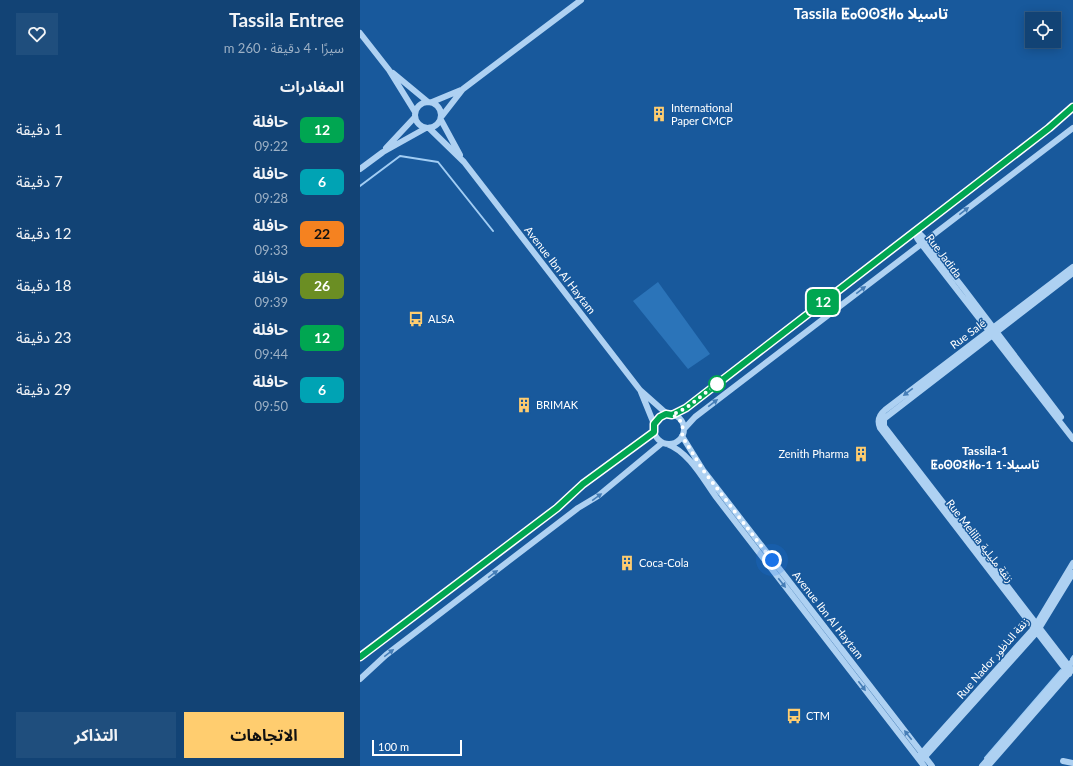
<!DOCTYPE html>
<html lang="ar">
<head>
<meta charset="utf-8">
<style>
	:root { --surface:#124375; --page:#1f4e7d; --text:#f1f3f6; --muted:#9cb0c5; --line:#315c87; --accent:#ffcd6f }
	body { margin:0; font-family:Lato,"Noto Sans Arabic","Noto Sans Tifinagh",sans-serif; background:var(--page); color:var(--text); direction:rtl; height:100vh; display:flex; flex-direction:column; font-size:15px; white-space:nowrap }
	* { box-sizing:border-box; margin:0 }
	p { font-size:13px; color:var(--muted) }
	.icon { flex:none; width:22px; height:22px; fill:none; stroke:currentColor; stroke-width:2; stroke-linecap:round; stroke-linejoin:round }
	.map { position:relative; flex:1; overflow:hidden; direction:ltr }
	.details { display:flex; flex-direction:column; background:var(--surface); width:360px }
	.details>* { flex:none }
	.badge { padding:0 8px; border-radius:6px; font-size:14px; line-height:26px }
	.fabs { position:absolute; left:665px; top:12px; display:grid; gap:8px }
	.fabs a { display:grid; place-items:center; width:36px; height:36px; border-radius:0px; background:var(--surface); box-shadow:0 2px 10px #0003,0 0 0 1px var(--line); font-size:20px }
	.scale { position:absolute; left:12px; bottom:10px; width:90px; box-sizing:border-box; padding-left:4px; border:2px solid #fff; border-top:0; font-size:11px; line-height:14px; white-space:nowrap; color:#fff; -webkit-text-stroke:3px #18599c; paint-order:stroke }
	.you { position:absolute; width:20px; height:20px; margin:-10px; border:3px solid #fff; border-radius:50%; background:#1a73e8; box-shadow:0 0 0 6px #1a73e833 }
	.map>.badge { position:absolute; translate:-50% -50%; box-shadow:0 0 0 2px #fff }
	h2 { padding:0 16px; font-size:15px; line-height:36px }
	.round { display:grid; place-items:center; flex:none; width:42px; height:42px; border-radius:0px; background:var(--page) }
	.head { display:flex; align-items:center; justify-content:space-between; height:68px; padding:0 16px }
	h1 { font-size:19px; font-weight:700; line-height:30px }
	.button { display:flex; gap:8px; margin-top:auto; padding:8px 16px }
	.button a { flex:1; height:46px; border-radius:0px; background:var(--accent); color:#111; font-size:16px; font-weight:700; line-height:46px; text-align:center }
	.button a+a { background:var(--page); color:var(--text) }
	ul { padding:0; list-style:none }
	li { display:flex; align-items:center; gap:12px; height:52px; padding:0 16px }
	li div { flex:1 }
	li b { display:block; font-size:15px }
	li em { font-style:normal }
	li .badge { min-width:44px; font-weight:700; text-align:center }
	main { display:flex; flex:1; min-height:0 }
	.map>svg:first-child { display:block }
</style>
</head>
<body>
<main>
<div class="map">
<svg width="713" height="766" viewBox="0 0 713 766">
	<rect width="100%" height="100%" fill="#18599c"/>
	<path fill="#2b74b9" d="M298,282L350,354L328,369L273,301Z"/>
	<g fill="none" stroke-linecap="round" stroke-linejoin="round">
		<path stroke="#a1cdf4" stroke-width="2" d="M0,186L40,156L78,162L133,231
			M711,659L713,656
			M625,758L701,670"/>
		<path stroke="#aed1f2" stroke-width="6" d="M0,33L29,70L55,112
			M33,73L68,102
			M55 115a13 13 0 1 1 26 0a13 13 0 1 1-26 0Z
			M72,102L101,90
			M82,116L103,89L221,0
			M81,120L100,155
			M69,128L104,162L280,390L307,414
			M26,148L55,117
			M0,169L23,152L66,128
			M556,230L557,238L559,241L713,439
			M556,230L564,238L604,289L701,417
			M281,392L294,424
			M294 429a15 15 0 1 1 30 0a15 15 0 1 1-30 0Z
			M312,415L319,412L331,404L689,128L713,107
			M524,420V426L712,670
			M524,420L525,418L713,273
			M324,429L335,417L713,128
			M322,436L343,470L572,766
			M307,444C329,452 343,479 356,497L564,766
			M0,657L197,507L223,484L294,432
			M709,674L520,428C517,421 519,415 525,410L713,267
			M0,679L26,655L218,508L238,496L302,443
			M560,755L674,628L713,563
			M563,759L677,632L713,573
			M703,761L713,763
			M622,766L713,661
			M628,766L711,671"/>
	</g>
	<defs><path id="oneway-solid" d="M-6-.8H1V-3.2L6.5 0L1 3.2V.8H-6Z"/></defs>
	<g fill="#457db6">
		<use href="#oneway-solid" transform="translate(604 211) rotate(-38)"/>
		<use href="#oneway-solid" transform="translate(501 290) rotate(-37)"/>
		<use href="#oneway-solid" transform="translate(548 392) rotate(143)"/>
		<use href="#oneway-solid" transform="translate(353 403) rotate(-37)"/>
		<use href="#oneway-solid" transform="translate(237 497) rotate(-36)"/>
		<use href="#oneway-solid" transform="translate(133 574) rotate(-37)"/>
		<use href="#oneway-solid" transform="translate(422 583) rotate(52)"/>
		<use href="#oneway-solid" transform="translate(29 653) rotate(-37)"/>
		<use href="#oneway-solid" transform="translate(502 686) rotate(53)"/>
		<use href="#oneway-solid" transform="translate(548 735) rotate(-128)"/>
	</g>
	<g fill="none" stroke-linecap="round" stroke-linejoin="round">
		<defs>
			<path id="line" d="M0,657L197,508L223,484L294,432V424L300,417L306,414L312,415L326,408L689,128L713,107"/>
		</defs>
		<use href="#line" stroke="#fff" stroke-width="9"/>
		<use href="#line" stroke="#00a651" stroke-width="6"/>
		<path stroke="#fff" stroke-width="4" stroke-dasharray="0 7.2" d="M357,384L326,408L312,415C322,419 324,426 322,436L343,470L412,560"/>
	</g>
	<defs>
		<symbol id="building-bare" viewBox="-9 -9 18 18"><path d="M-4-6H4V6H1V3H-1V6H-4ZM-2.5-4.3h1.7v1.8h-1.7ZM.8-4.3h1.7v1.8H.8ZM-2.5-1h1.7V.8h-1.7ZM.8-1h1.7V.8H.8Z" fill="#ffcd6f" stroke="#18599c" stroke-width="2.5" paint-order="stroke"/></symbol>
		<symbol id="bus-bare" viewBox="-9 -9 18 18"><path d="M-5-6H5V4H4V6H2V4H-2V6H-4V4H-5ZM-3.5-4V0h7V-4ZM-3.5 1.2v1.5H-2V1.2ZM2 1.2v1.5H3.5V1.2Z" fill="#ffcd6f" stroke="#18599c" stroke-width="2.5" paint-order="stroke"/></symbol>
	</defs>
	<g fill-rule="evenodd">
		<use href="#building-bare" x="288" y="103" width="22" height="22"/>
		<use href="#bus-bare" x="45" y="308" width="22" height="22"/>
		<use href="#building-bare" x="153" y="394" width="22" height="22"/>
		<use href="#building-bare" x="490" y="443" width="22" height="22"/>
		<use href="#building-bare" x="256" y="552" width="22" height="22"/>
		<use href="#bus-bare" x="423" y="705" width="22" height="22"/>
	</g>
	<circle fill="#fff" stroke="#00a651" stroke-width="2" cx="357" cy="384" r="8"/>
	<g text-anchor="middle" stroke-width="3" stroke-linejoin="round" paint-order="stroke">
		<g font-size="11" fill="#fff" stroke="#18599c" text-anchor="start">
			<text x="311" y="112">International<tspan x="311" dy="13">Paper CMCP</tspan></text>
			<text x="68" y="323">ALSA</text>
			<text x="176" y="409">BRIMAK</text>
			<text x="489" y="458" text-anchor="end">Zenith Pharma</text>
			<text x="279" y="567">Coca-Cola</text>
			<text x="446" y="720">CTM</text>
		</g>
		<g font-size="11" fill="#fff" stroke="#18599c">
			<text transform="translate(584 256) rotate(53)" y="4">Rue Jadida</text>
			<text transform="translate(200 270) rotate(52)" y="4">Avenue Ibn Al Haytam</text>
			<text transform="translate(608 334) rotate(-37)" y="4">Rue Salé</text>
			<text transform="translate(620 541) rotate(52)" y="4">Rue Melilia زنقة مليلية</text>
			<text transform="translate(468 615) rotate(52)" y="4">Avenue Ibn Al Haytam</text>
			<text transform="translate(633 658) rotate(-49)" y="4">Rue Nador زنقة الناظور</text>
		</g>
		<g font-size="12" font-weight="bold" fill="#fff" stroke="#18599c">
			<text x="625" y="455">Tassila-1<tspan x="625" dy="14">ⵟⴰⵙⵙⵉⵍⴰ-1 1-تاسيلا</tspan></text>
		</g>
		<g font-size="15" font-weight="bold" fill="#fff" stroke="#18599c">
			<text x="511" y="19">Tassila ⵟⴰⵙⵙⵉⵍⴰ تاسيلا</text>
		</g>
	</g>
</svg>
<div class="fabs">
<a><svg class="icon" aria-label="locate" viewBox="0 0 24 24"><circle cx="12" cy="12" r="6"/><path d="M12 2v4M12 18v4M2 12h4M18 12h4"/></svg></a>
</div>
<div class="scale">100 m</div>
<div class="you" style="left:412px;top:560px"></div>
<b class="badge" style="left:463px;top:302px;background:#00a651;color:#fff">12</b>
</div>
<section class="details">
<div class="head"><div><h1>Tassila Entree</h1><p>سيرًا · 4 دقيقة · 260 m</p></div><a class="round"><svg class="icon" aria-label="heart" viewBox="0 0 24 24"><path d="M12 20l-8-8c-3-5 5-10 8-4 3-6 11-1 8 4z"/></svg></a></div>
<h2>المغادرات</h2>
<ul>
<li><span class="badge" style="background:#00a651;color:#fff">12</span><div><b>حافلة</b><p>09:22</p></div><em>1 دقيقة</em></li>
<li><span class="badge" style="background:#00a3b4;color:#fff">6</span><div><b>حافلة</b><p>09:28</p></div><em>7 دقيقة</em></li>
<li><span class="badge" style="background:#f58220;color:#111">22</span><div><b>حافلة</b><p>09:33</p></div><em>12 دقيقة</em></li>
<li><span class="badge" style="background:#6b8e23;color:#fff">26</span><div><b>حافلة</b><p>09:39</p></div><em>18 دقيقة</em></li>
<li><span class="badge" style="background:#00a651;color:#fff">12</span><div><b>حافلة</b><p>09:44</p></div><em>23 دقيقة</em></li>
<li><span class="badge" style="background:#00a3b4;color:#fff">6</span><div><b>حافلة</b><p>09:50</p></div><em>29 دقيقة</em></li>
</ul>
<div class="button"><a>الاتجاهات</a><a>التذاكر</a></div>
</section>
</main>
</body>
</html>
